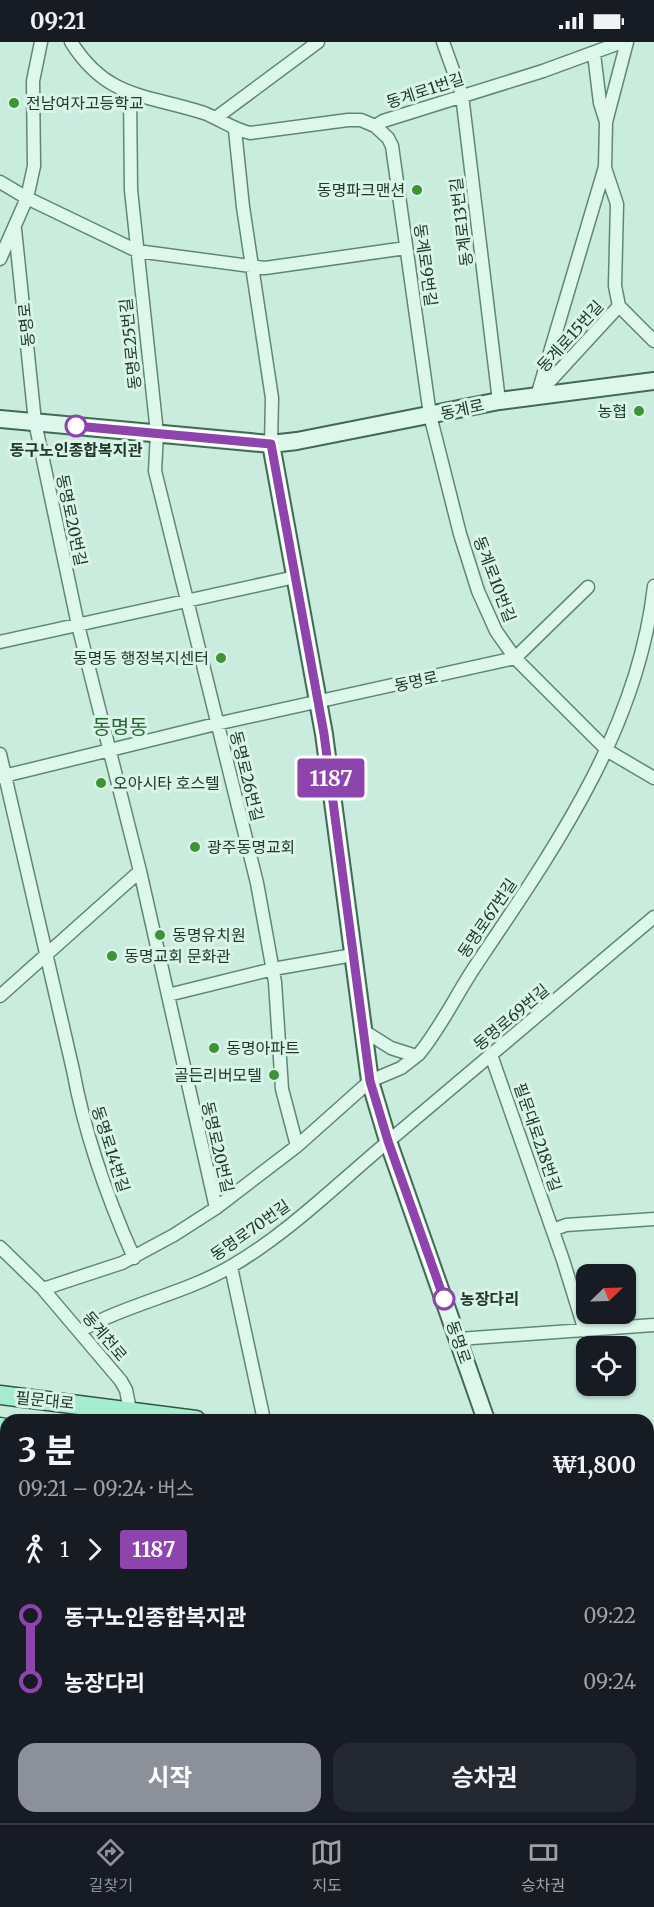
<!DOCTYPE html>
<html lang="ko">
<head>
<meta charset="utf-8">
<style>
	:root { --surface:#171b24; --page:#242831; --text:#f1f3f6; --muted:#9ea1a6; --line:#363941; --accent:#8c9099 }
	body { margin:0; font-family:Merriweather,"Noto Sans KR",serif; background:var(--page); color:var(--text); height:100vh; display:flex; flex-direction:column; font-size:22px; white-space:nowrap }
	* { box-sizing:border-box; margin:0 }
	p { font-size:20px; color:var(--muted) }
	.icon { flex:none; width:33px; height:33px; fill:none; stroke:currentColor; stroke-width:2; stroke-linecap:round; stroke-linejoin:round }
	.map { position:relative; flex:1; overflow:hidden }
	.drawer { position:absolute; left:0px; top:1372px; width:654px; height:410px; display:flex; flex-direction:column; background:var(--surface); border-radius:18px 18px 0 0; box-shadow:0 2px 4px #0004 }
	.drawer>* { flex:none }
	.badge { padding:0 12px; border-radius:4px; font-size:21px; line-height:39px }
	.needle { width:39px; rotate:67deg }
	.buttons { position:absolute; left:576px; top:1222px; display:grid; gap:12px }
	.buttons a { display:grid; place-items:center; width:60px; height:60px; border-radius:12px; background:var(--surface); box-shadow:0 2px 4px #0004; font-size:30px }
	.map>.badge { position:absolute; translate:-50% -50%; box-shadow:0 0 0 3px #fff }
	.legs { display:flex; align-items:center; gap:9px; height:66px; padding:0 18px; font-size:20px }
	.legs p { margin-inline-start:auto }
	.head { display:flex; align-items:center; justify-content:space-between; height:102px; padding:0 18px }
	h1 { font-size:33px; font-weight:700; line-height:45px }
	.button { display:flex; gap:12px; margin-top:auto; padding:12px 18px }
	.button a { flex:1; height:69px; border-radius:18px; background:var(--accent); color:#fff; font-size:24px; font-weight:700; line-height:69px; text-align:center }
	.button a+a { background:var(--page); color:var(--text) }
	ul { padding:0 18px; list-style:none }
	li { display:flex; align-items:center; gap:21px; height:66px; font-size:22px }
	li i { display:grid; place-items:center; width:9px; height:100%; margin:0 8px; background:currentColor }
	li i::after { content:''; width:15px; height:15px; margin:-8px; border:4px solid; border-radius:50%; background:var(--surface) }
	li p { margin-inline-start:auto }
	li:first-child i { background:linear-gradient(#0000 50%,currentColor 0) }
	li:last-child i { background:linear-gradient(currentColor 50%,#0000 0) }
	.status { display:flex; justify-content:space-between; align-items:center; height:42px; padding:0 30px; background:var(--surface); direction:ltr }
	.status svg { height:16px; fill:currentColor }
	.tabs { display:flex; justify-content:space-around; align-items:center; height:84px; border-top:2px solid var(--line); background:var(--surface); font-size:16px; color:var(--muted) }
	.tabs a { display:grid; justify-items:center; gap:3px }
	.tabs .active { color:var(--accent) }
	.map>svg:first-child { display:block }
</style>
</head>
<body>
<div class="status"><b>09:21</b><svg viewBox="0 0 49 12"><path d="M0 12V9h3v3zM5 12V6h3v6zM10 12V3h3v9zM15 12V0h3v12zM26 1h20v11H26zM47 4h2v5h-2z"/></svg></div>
<div class="map">
<svg width="654" height="1781" viewBox="0 0 654 1781">
	<rect width="100%" height="100%" fill="#caecde"/>
	<g fill="none" stroke-linecap="round" stroke-linejoin="round">
		<defs>
			<path id="street" d="M71,0C107,57 145,52 204,71C220,77 232,87 250,91L348,78H361L375,84L383,79L543,29L622,0
				M443,0L462,53L499,359
				M130,52L131,148L157,391L155,429L257,841L275,940L282,1047L297,1104
				M217,75L318,0
				M606,80L627,0
				M375,84L388,96L392,104L430,373L460,492L478,549L496,589L515,616L608,709L654,736
				M235,88L243,165L272,356L271,402
				M605,126L617,162L615,244L619,264
				M0,140L27,156L137,209L265,226L406,206
				M15,187L35,380L78,583L140,829L216,1166
				M0,217L27,156L34,124L33,39L41,0
				M619,264L654,299
				M539,351L619,264
				M537,354L605,125L606,80L600,61L594,12
				M0,600L295,535
				M0,712L73,1028C85,1094 107,1155 134,1216
				M0,735L216,682L515,616L588,545
				M168,953L273,927L353,913
				M0,954L140,829
				M364,989L391,1006L416,1014
				M491,1013L563,1218L585,1289
				M553,1188L566,1183L654,1177
				M0,1205L43,1247L121,1339L126,1348L130,1368
				M231,1225L264,1378
				M43,1247L122,1221L174,1193L216,1166L297,1104L370,1039L401,1026L419,1012C442,984 458,949 478,920C556,804 638,687 654,544
				M80,1289C127,1262 183,1252 230,1225C289,1191 338,1141 390,1098C478,1023 566,949 654,875
				M459,1297L654,1283
				M648,1562H654
				M0,1566L6,1565
				M0,1613L6,1612
				M0,1725L6,1726
				M250,1776L251,1781
				M344,1776L346,1781
				M474,1776L476,1781
				M560,1781L572,1776"/>
			<path id="secondary" d="M0,377L271,402L297,399L499,359L654,339
				M271,402L324,692L370,1039L388,1099L486,1378
				M616,1776L618,1781
				M114,1781V1776"/>
			<path id="primary" d="M0,1353L196,1378
				M0,1385L6,1386
				M648,1400H654
				M648,1437H654"/>
		</defs>
		<use href="#street" stroke="#608871" stroke-width="15"/>
		<use href="#secondary" stroke="#426a52" stroke-width="20"/>
		<use href="#primary" stroke="#335640" stroke-width="21"/>
		<use href="#street" stroke="#ddf7ed" stroke-width="12"/>
		<use href="#secondary" stroke="#ddf7ed" stroke-width="16"/>
		<use href="#primary" stroke="#a6ecce" stroke-width="18"/>
	</g>
	<g fill="none" stroke-linecap="round" stroke-linejoin="round">
		<defs>
			<path id="line-1" d="M76,384L271,402L324,692L370,1039L388,1099L444,1257"/>
		</defs>
		<use href="#line-1" stroke="#fff" stroke-width="14"/>
		<use href="#line-1" stroke="#8e44ad" stroke-width="9"/>
	</g>
	<g fill="#3e9334" stroke="#d9f4e9" stroke-width="2">
		<circle cx="14" cy="61" r="6"/>
		<circle cx="417" cy="148" r="6"/>
		<circle cx="639" cy="369" r="6"/>
		<circle cx="221" cy="616" r="6"/>
		<circle cx="101" cy="741" r="6"/>
		<circle cx="195" cy="805" r="6"/>
		<circle cx="160" cy="893" r="6"/>
		<circle cx="112" cy="914" r="6"/>
		<circle cx="214" cy="1006" r="6"/>
		<circle cx="274" cy="1033" r="6"/>
	</g>
	<g fill="#fff" stroke="#8e44ad" stroke-width="3">
		<circle cx="76" cy="384" r="10"/>
		<circle cx="444" cy="1257" r="10"/>
	</g>
	<g text-anchor="middle" stroke-width="6" stroke-linejoin="round" paint-order="stroke">
		<g font-size="16" fill="#22392b" stroke="#d9f4e9">
			<text transform="translate(425 48) rotate(-18)" y="6">동계로1번길</text>
			<text transform="translate(461 180) rotate(-97)" y="6">동계로13번길</text>
			<text transform="translate(426 223) rotate(82)" y="6">동계로9번길</text>
			<text transform="translate(26 283) rotate(-96)" y="6">동명로</text>
			<text transform="translate(570 294) rotate(-48)" y="6">동계로15번길</text>
			<text transform="translate(130 302) rotate(-96)" y="6">동명로25번길</text>
			<text transform="translate(462 367) rotate(-12)" y="6">동계로</text>
			<text transform="translate(72 478) rotate(78)" y="6">동명로20번길</text>
			<text transform="translate(495 537) rotate(69)" y="6">동계로10번길</text>
			<text transform="translate(416 639) rotate(-12)" y="6">동명로</text>
			<text transform="translate(247 734) rotate(76)" y="6">동명로26번길</text>
			<text transform="translate(487 876) rotate(-56)" y="6">동명로67번길</text>
			<text transform="translate(511 975) rotate(-40)" y="6">동명로69번길</text>
			<text transform="translate(538 1095) rotate(71)" y="6">필문대로218번길</text>
			<text transform="translate(218 1105) rotate(77)" y="6">동명로20번길</text>
			<text transform="translate(111 1107) rotate(72)" y="6">동명로14번길</text>
			<text transform="translate(250 1188) rotate(-35)" y="6">동명로70번길</text>
			<text transform="translate(105 1294) rotate(50)" y="6">동계천로</text>
			<text transform="translate(459 1300) rotate(71)" y="6">동명로</text>
			<text transform="translate(45 1358) rotate(6)" y="6">필문대로</text>
		</g>
		<g font-size="16" fill="#22392b" stroke="#d9f4e9" text-anchor="start">
			<text x="26" y="67">전남여자고등학교</text>
			<text x="405" y="154" text-anchor="end">동명파크맨션</text>
			<text x="627" y="375" text-anchor="end">농협</text>
			<text x="209" y="622" text-anchor="end">동명동 행정복지센터</text>
			<text x="113" y="747">오아시타 호스텔</text>
			<text x="207" y="811">광주동명교회</text>
			<text x="172" y="899">동명유치원</text>
			<text x="124" y="920">동명교회 문화관</text>
			<text x="226" y="1012">동명아파트</text>
			<text x="262" y="1039" text-anchor="end">골든리버모텔</text>
		</g>
		<g font-size="16" font-weight="bold" fill="#22392b" stroke="#d9f4e9">
			<text x="76" y="414">동구노인종합복지관</text>
			<text x="460" y="1263" text-anchor="start">농장다리</text>
		</g>
		<g font-size="20" fill="#24632b" stroke="#d9f4e9">
			<text x="120" y="692">동명동</text>
		</g>
	</g>
</svg>
<div class="buttons">
<a><svg class="needle" viewBox="-14 -14 28 28"><path d="M0-13l5 13h-10z" fill="#e53935"/><path d="M0 13l5-13h-10z" fill="#9ea1a6"/></svg></a>
<a><svg class="icon" aria-label="locate" viewBox="0 0 24 24"><circle cx="12" cy="12" r="6"/><path d="M12 2v4M12 18v4M2 12h4M18 12h4"/></svg></a>
</div>
<b class="badge" style="left:331px;top:736px;background:#8e44ad;color:#fff">1187</b>
<section class="drawer">
<div class="head"><div><h1>3 분</h1><p>09:21 – 09:24 · 버스</p></div><b>₩1,800</b></div>
<div class="legs"><svg class="icon" aria-label="walk" viewBox="0 0 24 24"><circle cx="13" cy="4" r="2"/><path d="M13 8l-2 6 4 7M11 14l-3 7M7 12l3-4h3l4 4"/></svg>1<svg class="icon" aria-label="forward" viewBox="0 0 24 24"><path d="M9 5l7 7-7 7"/></svg><b class="badge" style="background:#8e44ad;color:#fff">1187</b></div>
<ul>
<li><i style="color:#8e44ad"></i><b>동구노인종합복지관</b><p>09:22</p></li>
<li><i style="color:#8e44ad"></i><b>농장다리</b><p>09:24</p></li>
</ul>
<div class="button"><a>시작</a><a>승차권</a></div>
</section>
</div>
<nav class="tabs">
<a class="active"><svg class="icon" aria-label="directions" viewBox="0 0 24 24"><path d="M12 3l9 9-9 9-9-9zM9 14v-3h6M13 9l2 2-2 2"/></svg>길찾기</a>
<a><svg class="icon" aria-label="map" viewBox="0 0 24 24"><path d="M3 6l6-2 6 2 6-2v14l-6 2-6-2-6 2zM9 4v14M15 6v14"/></svg>지도</a>
<a><svg class="icon" aria-label="tickets" viewBox="0 0 24 24"><path d="M3 7h18v10H3zM15 7v10"/></svg>승차권</a>
</nav>
</body>
</html>
